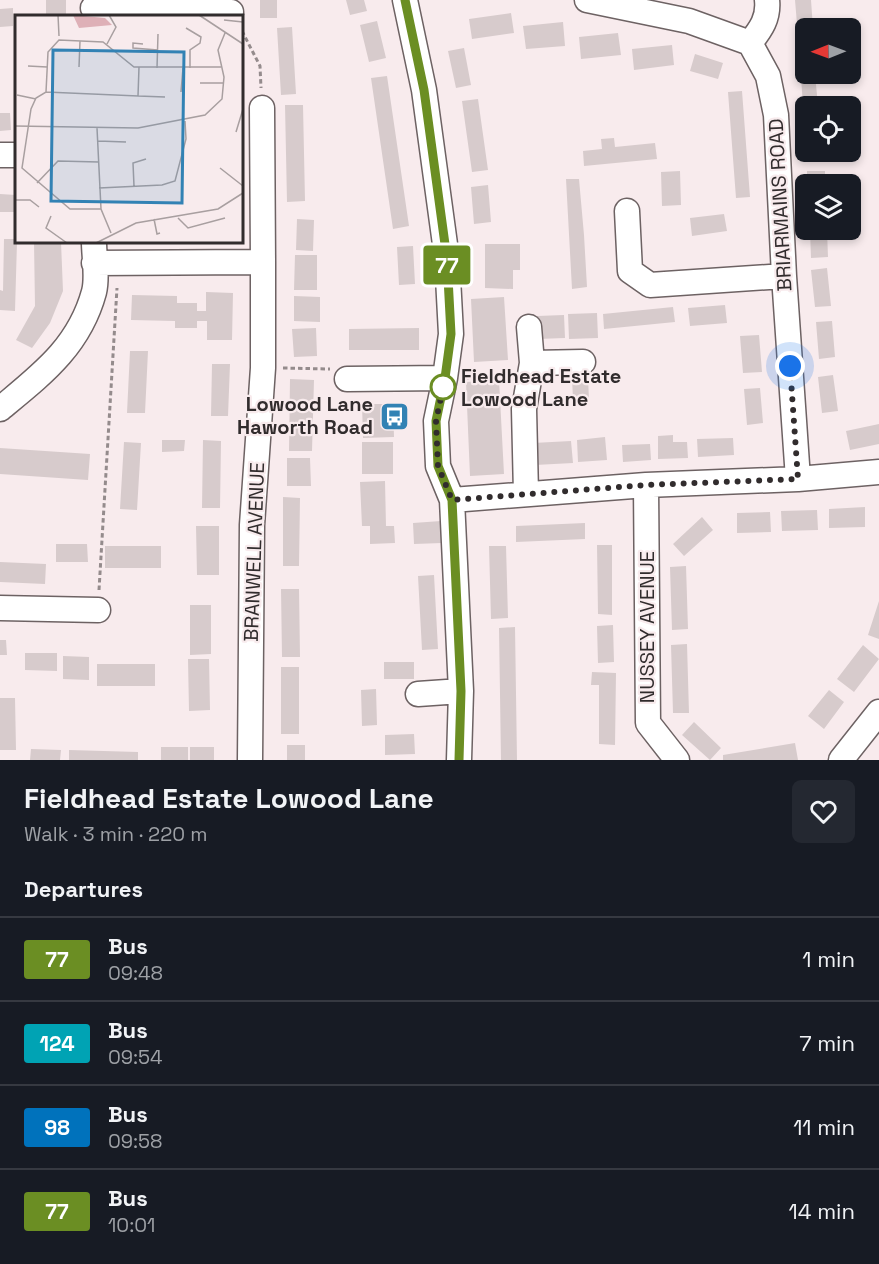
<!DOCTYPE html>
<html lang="en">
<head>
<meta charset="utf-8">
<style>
	:root { --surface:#171b24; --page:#242831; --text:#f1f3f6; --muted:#9ea1a6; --line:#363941 }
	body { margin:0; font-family:"Space Grotesk",sans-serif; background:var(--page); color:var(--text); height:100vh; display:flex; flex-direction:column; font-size:22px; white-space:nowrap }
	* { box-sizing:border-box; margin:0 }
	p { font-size:20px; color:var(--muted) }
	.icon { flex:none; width:33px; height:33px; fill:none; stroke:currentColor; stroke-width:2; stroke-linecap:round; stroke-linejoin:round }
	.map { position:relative; height:760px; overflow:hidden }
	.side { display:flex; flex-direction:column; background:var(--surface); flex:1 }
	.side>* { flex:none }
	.badge { padding:0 12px; border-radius:4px; font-size:21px; line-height:39px }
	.needle { width:39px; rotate:269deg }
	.fabs { position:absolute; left:795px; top:18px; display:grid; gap:12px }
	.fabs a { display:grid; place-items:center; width:66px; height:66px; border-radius:9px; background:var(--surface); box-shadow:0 3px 9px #0003; font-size:30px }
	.you { position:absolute; width:30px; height:30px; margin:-15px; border:4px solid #fff; border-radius:50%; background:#1a73e8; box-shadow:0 0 0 9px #1a73e833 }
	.map>.badge { position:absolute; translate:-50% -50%; box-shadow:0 0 0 3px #fff }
	h2 { padding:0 24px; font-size:22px; line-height:54px }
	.round { display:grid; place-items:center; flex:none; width:63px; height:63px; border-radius:9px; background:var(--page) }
	.overview { display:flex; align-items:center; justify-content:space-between; height:102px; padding:0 24px }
	h1 { font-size:28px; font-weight:700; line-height:45px }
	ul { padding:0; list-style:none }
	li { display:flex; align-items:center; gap:18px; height:84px; padding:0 24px; border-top:2px solid var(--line) }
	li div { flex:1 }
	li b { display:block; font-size:22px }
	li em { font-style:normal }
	li .badge { min-width:66px; font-weight:700; text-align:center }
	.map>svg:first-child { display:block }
</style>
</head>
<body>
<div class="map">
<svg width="879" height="760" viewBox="0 0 879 760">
	<rect width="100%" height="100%" fill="#f8ebed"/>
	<path fill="#d7cbcc" d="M46,0H66V16H46Z
		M260,0H277V18H260Z
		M346,0H364L367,11L350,15Z
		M795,0H811L813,28H806V36H798Z
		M13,8V26L0,27V9Z
		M511,13L514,33L472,39L469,19Z
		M377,21L386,58L369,62L360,25Z
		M563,22L565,46L526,49L523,26Z
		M292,27L296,94L281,95L277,28Z
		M618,33L621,55L581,59L579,37Z
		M672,45L674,65L634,70L632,49Z
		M464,48L471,85L456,88L448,51Z
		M799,50H806V74H815L818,106H806V118L804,119Z
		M695,54L723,63L718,79L690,71Z
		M387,76L409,226L393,229L371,78Z
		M742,91L750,197L736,198L728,92Z
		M478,99L488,170L472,172L462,101Z
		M285,105H303L305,201L287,202Z
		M0,113H10L11,130L0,131Z
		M614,138L615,147L655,143L657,159L584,166L583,151L602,149L601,139Z
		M680,171L681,205L662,206L661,172Z
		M807,171H825V184H807Z
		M566,179H579L584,235L587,287L572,289Z
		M488,185L491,222L474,224L471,187Z
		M0,194L16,195V212H0Z
		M724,214L727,231L692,236L690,218Z
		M297,219L314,220L313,251L296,250Z
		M810,230H827L828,257L811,258Z
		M4,239H16L17,242L15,311L0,310V290L3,291Z
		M34,242H61L63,291L50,323L32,348L16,340L35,306Z
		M485,244H520V270H513V289L485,288Z
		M413,246L415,284L399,285L397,247Z
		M295,255H317V290H294Z
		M827,268L831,306L815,307L811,270Z
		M206,292L233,293L232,340H207V321H197V328H175V321L131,320L132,295L177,296V303H197V311H206Z
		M294,296L320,297V322L294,321Z
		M504,297L508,360L474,362L471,299Z
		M725,305L727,323L690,326L688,308Z
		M673,307L675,322L604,329L603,314Z
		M597,313L598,338L569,339L568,314Z
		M564,315L565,338L538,339L537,316Z
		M832,321L835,357L819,359L816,322Z
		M316,328L317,356L294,357L292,329Z
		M419,328V350H349V329Z
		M759,335L762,372L743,373L740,336Z
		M130,351H148L145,413H127Z
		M212,364H230L228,416H211Z
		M833,375L838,411L822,413L818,377Z
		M572,377H588L589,400H573Z
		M290,379L314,380L312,451H289Z
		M499,380L504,474L470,476L466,382Z
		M760,388L763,423L747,425L744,389Z
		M362,404H393L394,437L363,438Z
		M879,424V444L850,450L846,431Z
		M673,435V442H687L688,458L658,459V436Z
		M605,437L607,460L578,462L577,440Z
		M733,438L734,455L698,457L697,439Z
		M162,440H185L184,451L162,452Z
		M203,440L221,441L220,508H202Z
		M571,441L573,463L535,465L533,443Z
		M124,442L141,443L137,510L120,509Z
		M362,442H393V474H362Z
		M650,444L651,460L623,462L622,445Z
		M0,448L90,454L88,480L0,474Z
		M287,458H310L311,486H287Z
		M385,481L386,526H394L395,543L370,544V526H362L360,482Z
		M283,497L300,498L299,566H283Z
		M865,507V527L829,528V509Z
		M817,510L818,530L782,531L781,511Z
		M770,512L771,532L737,533V513Z
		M702,517L713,530L684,556L673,544Z
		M441,521L442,543L414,544L413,523Z
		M585,523V539L516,542V526Z
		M196,526H219V575H197Z
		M56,544H87L88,562H56Z
		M597,545H612V615L598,614Z
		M105,546H161V568H105Z
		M489,546H506L508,618L491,619Z
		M0,562L46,564L45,584L0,582Z
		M686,566L688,629L672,630L670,567Z
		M434,575L438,649L422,650L418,576Z
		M281,589H299L300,657H282Z
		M879,601V639L868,635Z
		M190,605H211V654L190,655Z
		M613,625L614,662L598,663L597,626Z
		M515,627L517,760H501L499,628Z
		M0,640H6L7,655H0Z
		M687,644L689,713H673L671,645Z
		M863,645L879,659L854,692L837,679Z
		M25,653H57V671L25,670Z
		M63,656L89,657V680L63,679Z
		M188,659H209L210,710L189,711Z
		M384,662H414V679H384Z
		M97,664H155V686H97Z
		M281,667H299V734H281Z
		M592,672L616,673L615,745L599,744V685H591Z
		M376,689L377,725L362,726L361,690Z
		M829,690L844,702L824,729L808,716Z
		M0,698H15L16,750H0Z
		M694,722L721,748L710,760L682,735Z
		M414,734L415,754L385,755V735Z
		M795,743L798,760H723V755Z
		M287,745H305V760H287Z
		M161,747H188V760H161Z
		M190,747H214V760H190Z
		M31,749L61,750L60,760H30Z
		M69,750L138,752V760H69Z"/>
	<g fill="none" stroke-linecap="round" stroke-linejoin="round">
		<defs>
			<path id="minor" d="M405,0L424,90L447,259L451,334L445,378L436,421L438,466L452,500L461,691L459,760
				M587,0L689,21L750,43L768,76L776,115L784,276L798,479
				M93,8L231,12
				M750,43C761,29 769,18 767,0
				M262,108L263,262
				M0,155H16
				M627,211L630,271L650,285L784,276
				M94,263L263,262V368L252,525L250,760
				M532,363L583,362
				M347,379L445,378
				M0,409C41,375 79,347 94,292C98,277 94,257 94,242
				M646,485L648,723L677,760
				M526,494L524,409L532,363L529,327
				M452,500L646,485L798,479L879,472
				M0,608L98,610
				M418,694L461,691
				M841,760L879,712"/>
		</defs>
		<use href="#minor" stroke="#6d6263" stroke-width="27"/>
		<path stroke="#948b8c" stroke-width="3" stroke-dasharray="4.5 3" stroke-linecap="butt" d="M242,31L260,66L261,88
			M283,368L330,369
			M464,378L508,377
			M99,590L117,288"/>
		<use href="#minor" stroke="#fff" stroke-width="24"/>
	</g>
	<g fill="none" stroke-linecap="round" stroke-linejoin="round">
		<defs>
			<path id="line" d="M405,0L424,90L447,259L451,334L445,378L436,421L438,466L452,500L461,691L459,760"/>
		</defs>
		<use href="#line" stroke="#fff" stroke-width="14"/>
		<use href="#line" stroke="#6b8e23" stroke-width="9"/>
		<path stroke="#312c2d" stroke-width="6" stroke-dasharray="0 10.8" d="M443,387L445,378L436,421L438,466L452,500L646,485L798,479L790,366"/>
	</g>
	<defs>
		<symbol id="bus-square" viewBox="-11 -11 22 22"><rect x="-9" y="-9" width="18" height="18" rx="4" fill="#3282b4" stroke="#f8ebed"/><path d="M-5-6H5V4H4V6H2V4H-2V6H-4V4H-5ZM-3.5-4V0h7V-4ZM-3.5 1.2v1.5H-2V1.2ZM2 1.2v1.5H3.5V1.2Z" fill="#fff"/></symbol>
	</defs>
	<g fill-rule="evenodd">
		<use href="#bus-square" x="378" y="400" width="33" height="33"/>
	</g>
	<circle fill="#fff" stroke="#6b8e23" stroke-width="3" cx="443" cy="387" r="12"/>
	<g text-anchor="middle" stroke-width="4.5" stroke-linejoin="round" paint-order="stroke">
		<g font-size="20" fill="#312c2d" stroke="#f8ebed">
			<text transform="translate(780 205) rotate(-93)" y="7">BRIARMAINS ROAD</text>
			<text transform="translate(254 552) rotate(-88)" y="7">BRANWELL AVENUE</text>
			<text transform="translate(647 627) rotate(-90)" y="7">NUSSEY AVENUE</text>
		</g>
		<g font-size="20" font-weight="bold" fill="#312c2d" stroke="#f8ebed" text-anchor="start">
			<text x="461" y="383">Fieldhead Estate<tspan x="461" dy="23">Lowood Lane</tspan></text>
		</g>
		<g font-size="20" font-weight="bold" fill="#312c2d" stroke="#f8ebed" text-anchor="end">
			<text x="373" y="411">Lowood Lane<tspan x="373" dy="23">Haworth Road</tspan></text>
		</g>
	</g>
	<g transform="translate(15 15)">
		<rect width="228" height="228" fill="#f8ebed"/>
		<path d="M58,0L90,3L97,10L64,13Z" fill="#deb0b7"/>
		<path fill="none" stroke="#a89fa0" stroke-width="1.5" d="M43,0L44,21M184,0L228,29M209,5L228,7M171,13L186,22L185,28L175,35V53M92,29L101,12L94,0M128,29L118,28V33L143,35M13,51L32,52M64,52L65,26M142,53L143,19M185,68H209M31,77L33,37L44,25L88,27L119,52H206M166,77L168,53M2,80L21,84M123,81L150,82M0,111L123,113L190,100L207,84L209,62L203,35L210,18M82,113L86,194L96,218M221,117L228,94M83,126L111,127M205,153L228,171M22,168L43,146L84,147M119,171L118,148L131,144M84,173L147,170L160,166L171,124L170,106M0,185H15L24,192M86,194H55L7,153L16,94L21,83L31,77L123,81L124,52M36,201L31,213L52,228M163,203L173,213L210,203M139,204L142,219L145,218M81,228L121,208L203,194L228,178"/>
		<path fill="#3282b4" fill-opacity="0.15" stroke="#3282b4" stroke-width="3" d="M38,35L169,37L167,188L36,186Z"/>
		<rect width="228" height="228" fill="none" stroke="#312c2d" stroke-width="3"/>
	</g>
</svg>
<div class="fabs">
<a><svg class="needle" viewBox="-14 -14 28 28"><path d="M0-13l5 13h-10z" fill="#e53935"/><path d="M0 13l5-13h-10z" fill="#9ea1a6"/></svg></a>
<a><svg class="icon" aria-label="locate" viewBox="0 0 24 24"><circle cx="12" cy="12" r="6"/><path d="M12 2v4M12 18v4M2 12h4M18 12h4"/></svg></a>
<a><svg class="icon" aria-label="layers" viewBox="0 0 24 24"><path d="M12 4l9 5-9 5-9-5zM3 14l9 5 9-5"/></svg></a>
</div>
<div class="you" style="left:790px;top:366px"></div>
<b class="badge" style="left:447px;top:265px;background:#6b8e23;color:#fff">77</b>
</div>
<section class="side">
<div class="overview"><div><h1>Fieldhead Estate Lowood Lane</h1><p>Walk · 3 min · 220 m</p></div><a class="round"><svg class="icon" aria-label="heart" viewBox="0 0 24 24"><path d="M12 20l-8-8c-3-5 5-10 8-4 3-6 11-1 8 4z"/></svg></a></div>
<h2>Departures</h2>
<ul>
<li><span class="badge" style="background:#6b8e23;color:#fff">77</span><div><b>Bus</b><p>09:48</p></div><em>1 min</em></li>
<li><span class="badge" style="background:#00a3b4;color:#fff">124</span><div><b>Bus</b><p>09:54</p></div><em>7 min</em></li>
<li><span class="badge" style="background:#0072bc;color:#fff">98</span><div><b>Bus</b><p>09:58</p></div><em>11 min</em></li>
<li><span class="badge" style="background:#6b8e23;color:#fff">77</span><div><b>Bus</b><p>10:01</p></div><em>14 min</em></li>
</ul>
</section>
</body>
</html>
